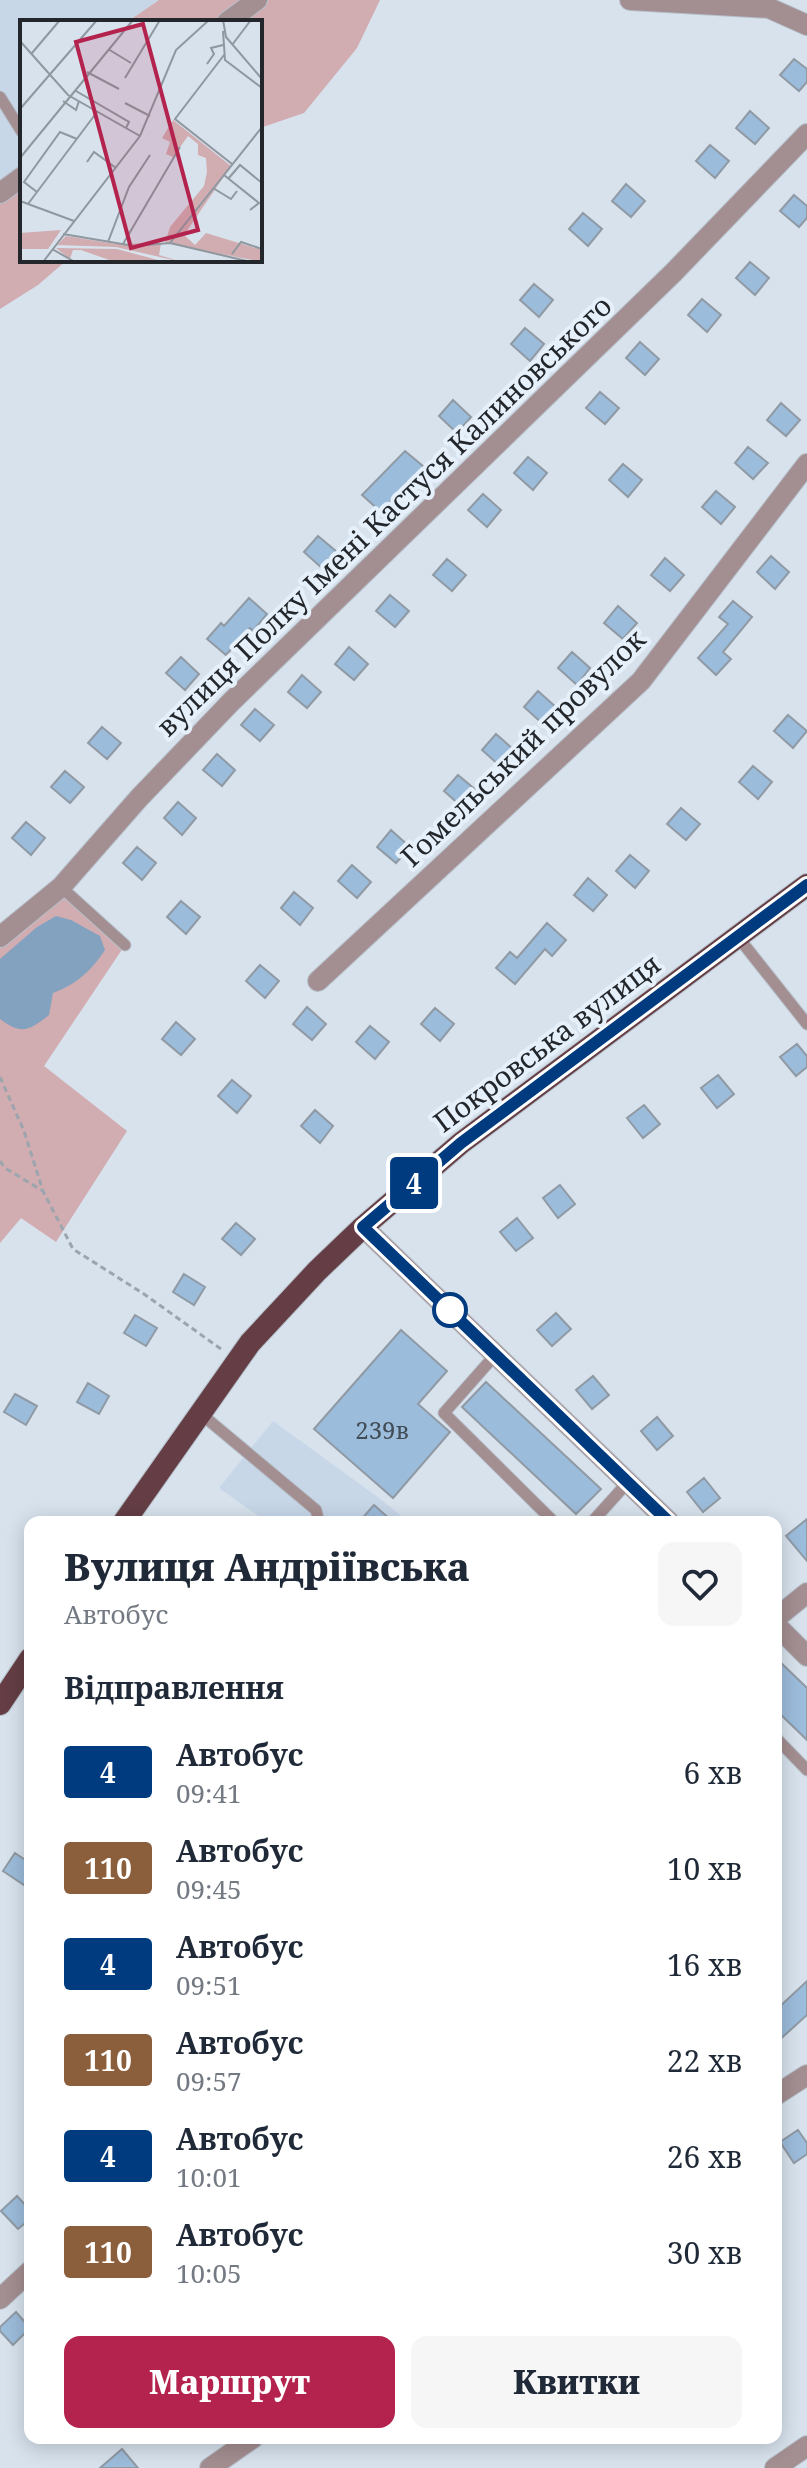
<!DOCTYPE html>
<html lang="uk">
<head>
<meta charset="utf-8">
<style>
	:root { --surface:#fff; --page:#f6f6f7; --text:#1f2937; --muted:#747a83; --accent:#b4234e }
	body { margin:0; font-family:"Noto Serif",serif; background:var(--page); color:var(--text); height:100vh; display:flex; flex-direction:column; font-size:30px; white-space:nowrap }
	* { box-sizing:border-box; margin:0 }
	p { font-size:26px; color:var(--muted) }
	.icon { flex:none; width:44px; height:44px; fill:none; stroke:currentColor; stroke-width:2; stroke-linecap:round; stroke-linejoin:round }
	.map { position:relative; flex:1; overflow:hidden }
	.drawer { position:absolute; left:24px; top:1516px; width:758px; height:928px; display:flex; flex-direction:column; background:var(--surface); border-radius:16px; box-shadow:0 4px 20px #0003 }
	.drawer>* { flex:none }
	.badge { padding:0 16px; border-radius:6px; font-size:28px; line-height:52px }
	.map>.badge { position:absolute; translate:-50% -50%; box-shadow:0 0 0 4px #fff }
	h2 { padding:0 40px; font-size:30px; line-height:72px }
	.round { display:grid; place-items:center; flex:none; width:84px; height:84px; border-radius:16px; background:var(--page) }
	.head { display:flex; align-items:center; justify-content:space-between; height:136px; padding:0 40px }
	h1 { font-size:38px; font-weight:800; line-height:60px }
	.primary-button { display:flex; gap:16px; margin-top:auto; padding:16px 40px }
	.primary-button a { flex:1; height:92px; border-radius:16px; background:var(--accent); color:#fff; font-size:32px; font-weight:800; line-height:92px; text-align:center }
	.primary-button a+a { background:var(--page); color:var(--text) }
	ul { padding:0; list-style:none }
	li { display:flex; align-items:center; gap:24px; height:96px; padding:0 40px }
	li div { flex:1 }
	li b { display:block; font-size:30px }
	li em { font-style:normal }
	li .badge { min-width:88px; font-weight:700; text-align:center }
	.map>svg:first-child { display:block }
</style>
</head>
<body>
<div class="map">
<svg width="807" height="2468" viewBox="0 0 807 2468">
	<rect width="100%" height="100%" fill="#d7e2ed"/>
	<path fill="#c7d7e8" d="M0,0H159L127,22H22V177L0,193Z
		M273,1421L379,1498L409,1522H267L219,1488Z"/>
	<path fill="#d1acb0" d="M159,0H380L357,48L304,113L260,128V22H127Z
		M22,177V260H67L38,285L0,309V193Z
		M61,887L125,945L44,1066L127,1131L56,1242L21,1218L0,1243V937Z"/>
	<path fill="#83a2c0" d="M56,916L71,920L100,936L105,950C91,971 77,984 53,993L49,1015C29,1031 21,1035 0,1019V959L37,927Z"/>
	<path fill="#9cbcdb" stroke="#909aa4" stroke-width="2" d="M794,59L807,69V82L799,91L780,75Z
		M750,111L769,128L755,144L736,128Z
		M710,145L729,161L715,178L696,161Z
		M626,184L645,201L631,217L612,201Z
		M794,195L807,206V218L799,227L780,211Z
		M583,213L602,229L588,246L569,229Z
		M750,262L769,278L755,295L736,278Z
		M534,284L553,300L539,317L520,300Z
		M702,299L721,315L707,332L688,315Z
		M525,328L544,344L530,361L511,344Z
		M640,342L659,359L645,375L626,358Z
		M600,392L619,408L605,424L586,408Z
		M453,400L471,417L457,433L439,416Z
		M781,403L800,420L786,436L767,420Z
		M748,447L768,463L753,479L735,463Z
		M405,451L424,467L410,484L407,482L381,512L362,495Z
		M528,457L547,473L533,490L514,473Z
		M623,464L642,480L628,497L609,480Z
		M716,491L735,507L721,524L702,507Z
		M483,494L501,510L487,527L468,510Z
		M318,536L337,552L323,569L304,552Z
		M771,556L789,572L775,589L757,572Z
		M665,558L684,575L670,591L651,575Z
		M447,559L466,575L452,591L433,575Z
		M390,595L409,611L395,627L376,611Z
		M249,598L267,614L253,631L250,628L226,655L207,639L221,623L224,626Z
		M733,601L752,617L723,652L731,659L716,675L698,658L728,624L719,617Z
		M618,606L637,623L623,639L604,623Z
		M349,647L368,664L354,680L335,664Z
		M572,652L590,668L577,685L558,668Z
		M181,657L199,674L185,690L166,673Z
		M302,675L321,692L307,708L288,692Z
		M538,691L557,708L543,724L524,707Z
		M255,709L274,725L260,741L241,725Z
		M788,715L807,731L793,748L774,731Z
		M102,727L121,743L107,759L88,743Z
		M496,734L514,750L500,766L482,750Z
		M217,754L235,770L222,786L203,770Z
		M753,766L772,782L758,799L739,782Z
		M65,771L84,787L70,803L51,787Z
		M458,775L477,791L463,808L444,791Z
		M178,802L196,818L182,835L164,818Z
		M681,808L700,824L686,840L667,824Z
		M26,822L45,838L31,855L12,838Z
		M391,830L410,847L396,863L377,847Z
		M137,847L156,863L142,880L123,863Z
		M630,855L649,871L635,888L616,871Z
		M352,865L371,882L357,898L338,881Z
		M588,878L607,895L593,911L574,895Z
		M294,892L313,908L300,925L281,908Z
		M181,901L200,917L186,934L167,917Z
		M547,923L566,940L552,956L545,949L515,984L496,968L510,952L517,958Z
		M260,965L279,981L265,998L246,981Z
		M307,1007L326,1024L312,1040L293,1024Z
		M435,1008L454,1024L440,1041L421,1024Z
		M176,1022L195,1039L181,1055L162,1039Z
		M370,1026L389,1042L375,1059L356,1042Z
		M797,1044L807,1056V1067L796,1076L780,1057Z
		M718,1075L734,1094L717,1108L701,1088Z
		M232,1080L251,1096L237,1113L218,1096Z
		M644,1105L660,1124L643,1138L627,1118Z
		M315,1110L333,1126L320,1143L301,1126Z
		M560,1185L575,1204L558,1218L543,1198Z
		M517,1218L533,1238L516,1251L500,1232Z
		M236,1223L255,1239L241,1255L222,1239Z
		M184,1274L205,1287L194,1305L173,1292Z
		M556,1313L571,1329L552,1346L537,1330Z
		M135,1315L157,1328L146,1346L124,1333Z
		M401,1330L447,1371L418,1404L450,1432L393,1498L314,1429Z
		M593,1376L609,1395L592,1409L576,1390Z
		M486,1382L601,1489L576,1514L462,1407Z
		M88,1383L109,1396L99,1414L77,1402Z
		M15,1394L37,1406L26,1425L4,1412Z
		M657,1417L673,1436L657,1450L641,1431Z
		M704,1478L720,1498L703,1512L687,1492Z
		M374,1505L393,1522H359Z
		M807,1519V1561L786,1536Z
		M776,1658L807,1688V1740L776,1710Z
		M15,1853L30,1863V1876L24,1885L3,1871Z
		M807,1981V2015L776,2043V2010Z
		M798,2130L807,2143V2154L794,2163L780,2142Z
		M17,2196L30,2210V2219L18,2229L1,2211Z
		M16,2312L30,2328L13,2345L0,2331V2327Z
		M122,2449L138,2468H100Z"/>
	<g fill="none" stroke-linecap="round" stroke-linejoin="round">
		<defs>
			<path id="service" d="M0,97L22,132
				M61,887L125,945
				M738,937L807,1024
				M496,1354L444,1413L554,1522
				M200,1413L316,1510L319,1522
				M592,1522L628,1482
				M776,1738L807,1770"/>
			<path id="minor" d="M630,0L769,8L807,25
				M227,22L257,0
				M0,193L22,177
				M0,937L61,887L139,798L231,702L673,273L807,134
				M318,981L641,681L807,464
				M776,1618L807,1593
				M776,2095L807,2075
				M0,2299L30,2271
				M210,2468L253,2438
				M775,2468L807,2446"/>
			<path id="tertiary" d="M363,1227L669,1522
				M776,1625L807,1656"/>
			<path id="trunk" d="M124,1522L250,1343L317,1271L363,1227L461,1143L807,885
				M0,1704L30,1659"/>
		</defs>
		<use href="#service" stroke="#b7c0ca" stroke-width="13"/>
		<use href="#minor" stroke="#b7c0ca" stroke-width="22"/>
		<use href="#tertiary" stroke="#b7c0ca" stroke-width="22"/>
		<use href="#trunk" stroke="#b7c0ca" stroke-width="24"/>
		<path stroke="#9ca5ad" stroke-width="3" stroke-dasharray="6 4" stroke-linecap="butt" d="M0,1077L24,1131L43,1191L73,1249L144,1294L221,1349
			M0,1161L5,1168L43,1191"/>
		<use href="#service" stroke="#a38e91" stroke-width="11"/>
		<use href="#minor" stroke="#a38e91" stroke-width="20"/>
		<use href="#tertiary" stroke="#a38e91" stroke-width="20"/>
		<use href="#trunk" stroke="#643e44" stroke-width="22"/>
	</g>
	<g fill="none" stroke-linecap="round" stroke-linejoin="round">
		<defs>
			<path id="line" d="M669,1522L363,1227L461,1143L807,885"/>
		</defs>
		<use href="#line" stroke="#fff" stroke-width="18"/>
		<use href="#line" stroke="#003b80" stroke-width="12"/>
	</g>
	<circle fill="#fff" stroke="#003b80" stroke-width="4" cx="450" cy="1310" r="16"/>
	<g text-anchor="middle" stroke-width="8" stroke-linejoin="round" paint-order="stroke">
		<g font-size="24" fill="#414c57">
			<text x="382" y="1439">239в</text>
		</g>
		<g font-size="28" fill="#23272b" stroke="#e5f0fb">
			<text transform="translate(384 516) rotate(-44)" y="10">вулиця Полку Імені Кастуся Калиновського</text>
			<text transform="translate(523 748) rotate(-44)" y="10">Гомельський провулок</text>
			<text transform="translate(547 1043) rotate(-37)" y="10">Покровська вулиця</text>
		</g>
	</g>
	<g transform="translate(20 20)">
		<rect width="242" height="242" fill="#d7e2ed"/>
		<path d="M153,100L211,146L164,215L175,225L186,213L242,230V242L145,223L150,207L184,166L187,152L186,138L178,135V124L168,116L153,137L146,134L150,122L142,118ZM41,210L28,229H0V213ZM46,216L96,224L141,223L139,235L162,242L96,227L37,225ZM36,228L97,229L145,242H95L61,230H53L50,239Z" fill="#d1acb0"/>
		<path fill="none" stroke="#8f979f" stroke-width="2" d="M203,0L206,17L242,59M203,11L205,40L242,68M0,21L48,75L120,116M212,25L231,0M88,29L111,43M12,33L40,0M204,35L155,99L212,144M187,44L194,34L191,28L203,25M67,52L99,69M105,58L140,0M56,71L109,102L106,108M43,81L56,90L59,81M105,83L130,96M0,89L77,0M0,138L113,0M67,142L74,132L96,148M204,155L239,183L230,190M208,159L220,145L242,163M193,168L211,179L217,171M17,172L4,162L40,112L57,119M0,181L54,201M8,184L77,92M43,214L114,226L150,223L231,242M88,222L109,167L130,135M150,223L242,107M103,224L160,127M32,229L55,242M212,234L221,222L242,229M23,242L120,116L156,30L189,0"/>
		<path fill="#b4234e" fill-opacity="0.15" stroke="#b4234e" stroke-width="4" d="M123,4L178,210L111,228L56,22Z"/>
		<rect width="242" height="242" fill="none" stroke="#23272b" stroke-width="4"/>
	</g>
</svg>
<b class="badge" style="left:414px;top:1183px;background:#003b80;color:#fff">4</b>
<section class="drawer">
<div class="head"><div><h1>Вулиця Андріївська</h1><p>Автобус</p></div><a class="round"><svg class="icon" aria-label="heart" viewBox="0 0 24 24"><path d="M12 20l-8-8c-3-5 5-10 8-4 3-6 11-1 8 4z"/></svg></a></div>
<h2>Відправлення</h2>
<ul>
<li><span class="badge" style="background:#003b80;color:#fff">4</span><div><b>Автобус</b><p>09:41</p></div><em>6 хв</em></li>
<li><span class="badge" style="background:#8b5e3c;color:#fff">110</span><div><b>Автобус</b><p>09:45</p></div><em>10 хв</em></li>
<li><span class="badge" style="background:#003b80;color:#fff">4</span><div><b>Автобус</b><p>09:51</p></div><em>16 хв</em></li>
<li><span class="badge" style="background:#8b5e3c;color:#fff">110</span><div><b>Автобус</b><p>09:57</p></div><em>22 хв</em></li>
<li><span class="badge" style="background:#003b80;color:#fff">4</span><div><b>Автобус</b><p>10:01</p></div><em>26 хв</em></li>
<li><span class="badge" style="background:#8b5e3c;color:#fff">110</span><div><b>Автобус</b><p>10:05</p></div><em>30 хв</em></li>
</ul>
<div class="primary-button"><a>Маршрут</a><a>Квитки</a></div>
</section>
</div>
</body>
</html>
